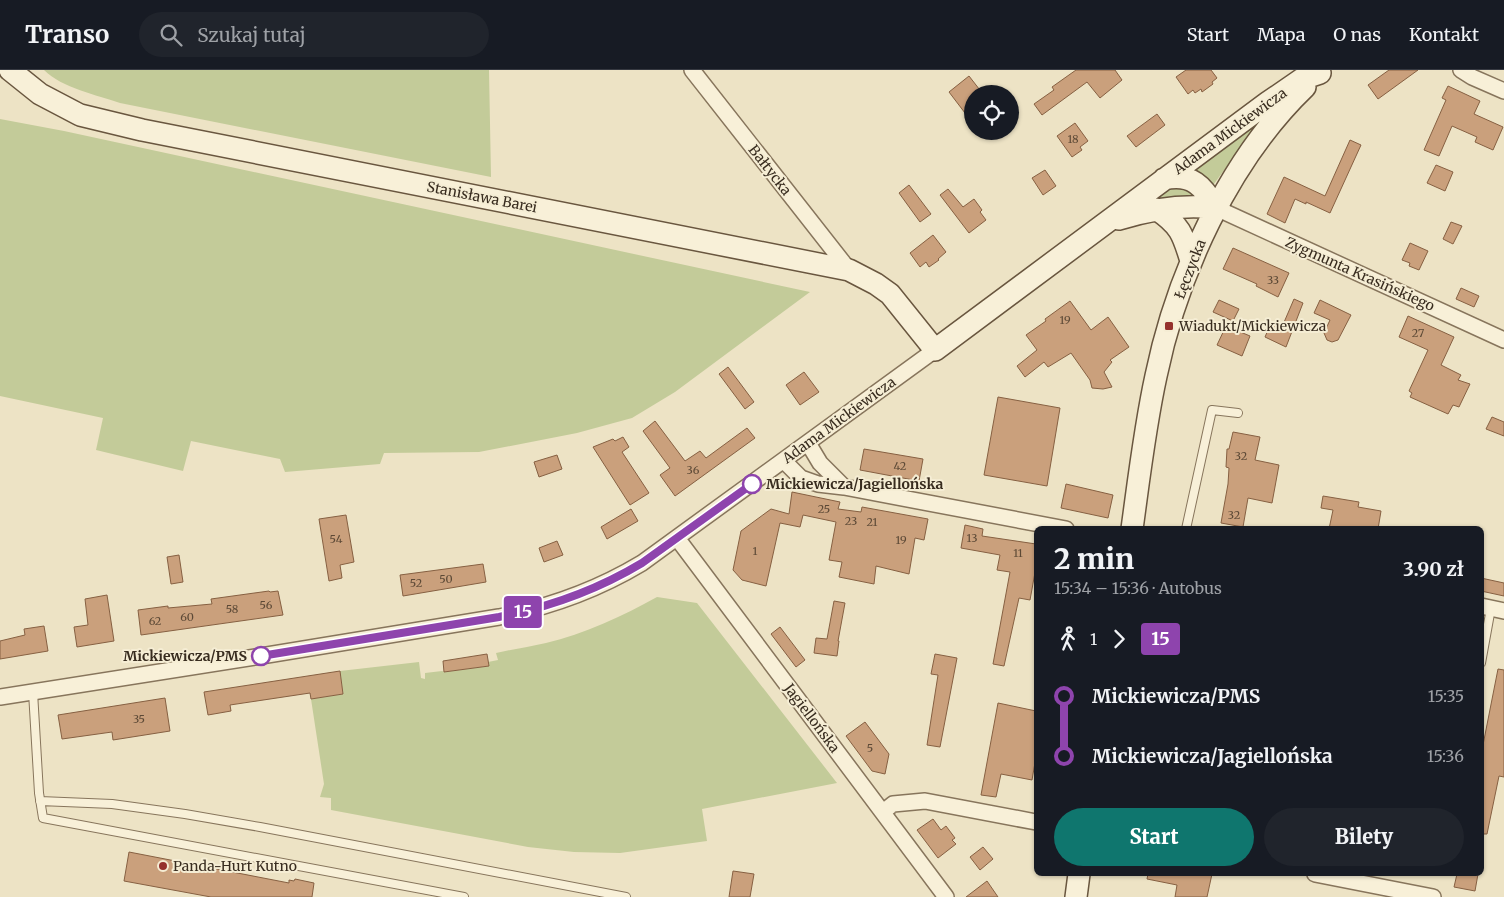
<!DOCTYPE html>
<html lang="pl">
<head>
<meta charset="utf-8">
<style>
	:root { --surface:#171b24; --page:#20242c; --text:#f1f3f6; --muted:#9ea1a6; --line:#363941; --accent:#0f766e }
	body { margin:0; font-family:Merriweather,serif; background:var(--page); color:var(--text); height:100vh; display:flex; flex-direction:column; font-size:19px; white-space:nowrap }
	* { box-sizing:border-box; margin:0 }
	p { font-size:16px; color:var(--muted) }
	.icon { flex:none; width:28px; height:28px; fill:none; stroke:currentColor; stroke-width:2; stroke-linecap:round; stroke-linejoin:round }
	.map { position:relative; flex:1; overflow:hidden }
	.side { position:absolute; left:1034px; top:456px; width:450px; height:350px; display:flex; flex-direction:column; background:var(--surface); border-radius:8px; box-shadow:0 1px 4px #0004 }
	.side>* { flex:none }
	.badge { padding:0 10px; border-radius:4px; font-size:18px; line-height:32px }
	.fabs { position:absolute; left:964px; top:15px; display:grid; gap:10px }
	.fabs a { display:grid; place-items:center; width:55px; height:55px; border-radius:50%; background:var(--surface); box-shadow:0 1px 4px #0004; font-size:25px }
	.map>.badge { position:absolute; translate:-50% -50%; box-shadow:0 0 0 2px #fff }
	.legs { display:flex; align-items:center; gap:8px; height:55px; padding:0 20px; font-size:16px }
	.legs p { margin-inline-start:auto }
	.summary { display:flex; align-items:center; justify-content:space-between; height:85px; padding:0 20px }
	h1 { font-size:28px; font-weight:800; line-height:38px }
	.button { display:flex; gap:10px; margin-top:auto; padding:10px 20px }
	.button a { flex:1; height:58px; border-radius:30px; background:var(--accent); color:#fff; font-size:20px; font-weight:800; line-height:58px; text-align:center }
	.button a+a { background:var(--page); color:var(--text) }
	ul { padding:0 20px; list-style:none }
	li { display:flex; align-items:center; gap:18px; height:60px; font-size:19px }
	li i { display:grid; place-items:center; width:8px; height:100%; margin:0 6px; background:currentColor }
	li i::after { content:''; width:12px; height:12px; margin:-6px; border:4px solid; border-radius:50%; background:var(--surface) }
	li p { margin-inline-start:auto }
	li:first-child i { background:linear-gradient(#0000 50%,currentColor 0) }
	li:last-child i { background:linear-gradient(currentColor 50%,#0000 0) }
	header { display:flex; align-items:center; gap:30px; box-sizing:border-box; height:70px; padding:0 25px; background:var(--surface); border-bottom:1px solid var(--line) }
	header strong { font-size:24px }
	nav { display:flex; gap:28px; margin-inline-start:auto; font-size:18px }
	.search { width:350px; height:45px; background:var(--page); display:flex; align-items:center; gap:12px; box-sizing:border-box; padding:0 18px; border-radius:28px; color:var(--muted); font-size:19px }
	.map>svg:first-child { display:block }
</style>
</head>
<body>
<header>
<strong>Transo</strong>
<div class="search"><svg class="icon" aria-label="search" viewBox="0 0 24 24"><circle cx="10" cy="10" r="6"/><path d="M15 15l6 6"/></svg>Szukaj tutaj</div>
<nav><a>Start</a><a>Mapa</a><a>O nas</a><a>Kontakt</a></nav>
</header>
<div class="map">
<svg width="1504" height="827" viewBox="0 0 1504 827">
	<rect width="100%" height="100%" fill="#ede3c5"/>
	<path fill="#c3cb99" d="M44,0H489L491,107L120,33C97,25 62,18 44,0Z
		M1266,43L1211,118L1183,103Z
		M0,49L64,61L810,222L675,322L632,348L577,363L479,382L384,383L380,394L285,402L280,389L191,371L183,401L96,380L103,348L0,326Z
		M1182,115L1201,127L1150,133L1165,117Z
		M657,527L697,533L837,713L702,739L707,771L620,783L574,782L528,777L331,740V728L320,727L324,714L311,629L343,624L340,601L419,592L421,608L425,609V603L442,601L445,602L489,596L488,592L498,590L496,583C513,579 529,577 546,573C584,564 623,546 657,527Z"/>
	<path fill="#caa07c" stroke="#866042" d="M1076,0H1115L1122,10L1100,28L1087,12L1042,45L1034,34L1054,20L1052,17Z
		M1186,0H1211L1217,8L1212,12L1213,14L1202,22L1201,19L1195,23L1193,20L1188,24L1176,7Z
		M1389,0H1418L1378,29L1368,15Z
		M969,6L983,24H972V37L965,43L949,22Z
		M1448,16L1480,31L1474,44L1503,57L1493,80L1475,72L1477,67L1452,56L1439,86L1424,80L1446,30L1442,28Z
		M1157,44L1165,55L1136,77L1127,66Z
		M1075,53L1088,71L1080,77L1082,80L1072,87L1057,66Z
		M1350,70L1361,75L1330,143L1306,132V134L1295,129L1285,153L1267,144L1284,107L1325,126Z
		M1436,95L1453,102L1445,121L1427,113Z
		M1045,100L1056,116L1043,125L1032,108Z
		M909,115L931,144L920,152L899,123Z
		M948,119L963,137L974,129L982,140L980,142L986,150L969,163L940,125Z
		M1451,152L1462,156L1453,174L1443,169Z
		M933,165L946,182L938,189L939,190L929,197L926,192L920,197L910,183Z
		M1410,173L1428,181L1419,200L1409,196L1410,193L1402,190Z
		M1233,178L1289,203L1278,227L1256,216L1257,214L1223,199Z
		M1461,218L1479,226L1474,237L1456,229Z
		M1294,229L1303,233L1286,277L1265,267L1271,253L1282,257Z
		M1219,230L1239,239L1233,251L1213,242Z
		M1320,230L1351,245L1338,270L1332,272L1327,270L1324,263L1330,250L1314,243Z
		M1070,231L1091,260L1108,247L1129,277L1110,290L1112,292L1104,302L1112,317L1103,319L1092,318L1090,310L1071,283L1048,297L1044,292L1025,307L1017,296L1037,280L1026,265L1046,251L1045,249Z
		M1408,246L1454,267L1441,295L1461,305L1458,310L1470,314L1459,337L1453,335L1448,344L1410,327L1412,323L1409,321L1428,280L1399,267Z
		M1226,256L1250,266L1242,286L1217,275Z
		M728,297L754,332L745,339L719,304Z
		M804,302L819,322L800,335L786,315Z
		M998,327L1060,338L1047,416L984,405Z
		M1492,347L1504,352V366L1486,359Z
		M655,351L685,391L700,381L706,388L747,358L755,368L675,426L660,405L670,398L643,361Z
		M1233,362L1260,367L1255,390L1279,395L1272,433L1248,428L1243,457L1221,453L1228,414L1229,398L1226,397L1227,379H1229Z
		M623,367L629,377L622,382L649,423L630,435L593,377L613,369L615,371Z
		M864,379L923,389L919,411L860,400Z
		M557,385L562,399L539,407L534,392Z
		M1066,414L1113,425L1108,448L1061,438Z
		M792,422L840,432L838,439L861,442L862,437L928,449L924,470L915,468L909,504L876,496L874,514L839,507L842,492L829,490L836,452L803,445L800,457L780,453L766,516L742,510L733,500L741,461L771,439L789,444Z
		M1323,426L1359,432L1358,437L1381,441L1378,459H1329L1333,440L1321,438Z
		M631,439L638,451L607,469L601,457Z
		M346,445L354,492L340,495L342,508L329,511L319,449Z
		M965,455L983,459L982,466L1036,474V497L1030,530L1019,528L1004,596L993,594L1010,502L997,500L1000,485L961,478Z
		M557,471L563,485L544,492L539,478Z
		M179,485L183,512L171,514L167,487Z
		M483,494L486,512L403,526L400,505Z
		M1481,508L1504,513V526L1481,521Z
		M269,521L270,522L278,521L283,545L141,565L138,540L168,536V538L212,534L211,529Z
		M107,525L114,571L77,577L74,557L88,555L85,529Z
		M834,531L845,533L838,571H839L837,586L814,583L816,568L827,569Z
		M44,556L48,581L0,589V571L25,565L24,559Z
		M780,557L805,590L796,597L771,564Z
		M487,584L489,596L444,602L443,591Z
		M935,584L957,588L940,677L927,675L938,605L931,604Z
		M1498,599L1504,600V707L1499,706L1487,764H1481V685Z
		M340,601L343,624L311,629L310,623L230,635L231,641L208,645L204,622Z
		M165,628L170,661L113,670L112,662L62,669L58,645Z
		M998,633L1036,641V687L1032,710L1001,704L996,727L981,725Z
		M865,652L889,684L885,704L872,701L846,666Z
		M933,749L941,760L946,756L955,768L952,770L956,774L938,788L917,760Z
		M983,777L993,789L980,800L970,787Z
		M129,782L289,813V810L294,811L295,809L314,813L312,827H211L124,811Z
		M733,801L754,804L750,827H729Z
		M1148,804H1212L1207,827H1175L1177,815L1147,809Z
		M1457,804H1478L1475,821L1454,817Z
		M987,811L998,827H966Z"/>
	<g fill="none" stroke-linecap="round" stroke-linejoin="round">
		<defs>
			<path id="lane" d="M1186,459L1212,340L1238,343
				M1481,593L1491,538
				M33,622L39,723L43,748L464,827
				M40,731L112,734L185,744L260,757L626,827"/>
			<path id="street" d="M692,0L849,200
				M1461,0L1472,7L1504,21
				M1216,138L1504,270
				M784,391L801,408L818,414L844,417L820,393L808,373
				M844,417L1066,459
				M677,468L946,827
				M1481,536L1504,541
				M0,627L261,586L499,547C550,537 597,520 642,493L935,280
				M883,742L893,734L925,731L1036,752
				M1315,804L1433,827"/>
			<path id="secondary" d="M10,0L40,24L80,45L142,60L849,200L876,214L890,224L935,280L1267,33L1302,9L1320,3
				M1164,109C1192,103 1203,116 1216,138
				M1156,139C1180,155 1183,164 1191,191
				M1119,149C1151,139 1183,134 1216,138
				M1132,459C1139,408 1145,356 1156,306C1177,204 1229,90 1305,17
				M1076,827L1079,804"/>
		</defs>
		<use href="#lane" stroke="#87755c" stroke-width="10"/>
		<use href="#street" stroke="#87755c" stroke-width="18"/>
		<use href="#secondary" stroke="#69563f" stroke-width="24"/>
		<use href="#lane" stroke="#f8f0d8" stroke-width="8"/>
		<use href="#street" stroke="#f8f0d8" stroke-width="15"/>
		<use href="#secondary" stroke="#f8f0d8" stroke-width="21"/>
	</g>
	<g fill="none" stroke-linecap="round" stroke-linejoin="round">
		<defs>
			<path id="line-1" d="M261,586L499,547C550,537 597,520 642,493L752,414"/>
		</defs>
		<use href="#line-1" stroke="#fff" stroke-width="11"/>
		<use href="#line-1" stroke="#8e44ad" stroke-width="8"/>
	</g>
	<g fill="#95312d" stroke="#f5edd4" stroke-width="2">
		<rect x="1164" y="251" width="10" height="10" rx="2.5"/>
		<circle cx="163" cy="796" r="5"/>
	</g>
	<g fill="#fff" stroke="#8e44ad" stroke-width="2.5">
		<circle cx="752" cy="414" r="9"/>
		<circle cx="261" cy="586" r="9"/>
	</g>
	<g text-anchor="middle" stroke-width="4" stroke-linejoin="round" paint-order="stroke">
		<g font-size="11" fill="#5c4936">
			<text x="1073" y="73">18</text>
			<text x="1273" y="214">33</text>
			<text x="1065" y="254">19</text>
			<text x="1418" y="267">27</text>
			<text x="1241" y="390">32</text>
			<text x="900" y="400">42</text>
			<text x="693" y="404">36</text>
			<text x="824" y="443">25</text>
			<text x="1234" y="449">32</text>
			<text x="851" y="455">23</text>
			<text x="872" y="456">21</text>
			<text x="972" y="472">13</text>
			<text x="336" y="473">54</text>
			<text x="901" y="474">19</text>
			<text x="755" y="485">1</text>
			<text x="1018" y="487">11</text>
			<text x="446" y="513">50</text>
			<text x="416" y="517">52</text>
			<text x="266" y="539">56</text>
			<text x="232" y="543">58</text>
			<text x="187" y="551">60</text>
			<text x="155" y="555">62</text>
			<text x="139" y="653">35</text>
			<text x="870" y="682">5</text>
		</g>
		<g font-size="14" fill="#382c1f" stroke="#f5edd4">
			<text transform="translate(1230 61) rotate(-36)" y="5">Adama Mickiewicza</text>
			<text transform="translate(770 100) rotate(52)" y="5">Bałtycka</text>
			<text transform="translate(482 127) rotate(11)" y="5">Stanisława Barei</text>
			<text transform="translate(1190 199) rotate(-69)" y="5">Łęczycka</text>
			<text transform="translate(1360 204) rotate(24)" y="5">Zygmunta Krasińskiego</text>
			<text transform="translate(839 350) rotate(-36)" y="5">Adama Mickiewicza</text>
			<text transform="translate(812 648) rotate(53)" y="5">Jagiellońska</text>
		</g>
		<g font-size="14" fill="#382c1f" stroke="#f5edd4" text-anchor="start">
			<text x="1179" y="261">Wiadukt/Mickiewicza</text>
			<text x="173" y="801">Panda-Hurt Kutno</text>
		</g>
		<g font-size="14" font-weight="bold" fill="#382c1f" stroke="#f5edd4" text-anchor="start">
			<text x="766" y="419">Mickiewicza/Jagiellońska</text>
			<text x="247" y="591" text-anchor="end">Mickiewicza/PMS</text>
		</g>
	</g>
</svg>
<div class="fabs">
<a><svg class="icon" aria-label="locate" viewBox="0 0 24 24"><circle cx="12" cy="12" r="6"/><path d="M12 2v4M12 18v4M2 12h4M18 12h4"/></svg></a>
</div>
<b class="badge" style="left:523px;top:542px;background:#8e44ad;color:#fff">15</b>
<section class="side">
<div class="summary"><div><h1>2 min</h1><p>15:34 – 15:36 · Autobus</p></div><b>3.90 zł</b></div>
<div class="legs"><svg class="icon" aria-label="walk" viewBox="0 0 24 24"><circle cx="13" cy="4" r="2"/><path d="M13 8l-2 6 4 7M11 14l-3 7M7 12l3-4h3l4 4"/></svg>1<svg class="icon" aria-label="forward" viewBox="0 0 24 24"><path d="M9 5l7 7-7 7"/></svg><b class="badge" style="background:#8e44ad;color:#fff">15</b></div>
<ul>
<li><i style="color:#8e44ad"></i><b>Mickiewicza/PMS</b><p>15:35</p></li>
<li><i style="color:#8e44ad"></i><b>Mickiewicza/Jagiellońska</b><p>15:36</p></li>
</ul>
<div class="button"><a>Start</a><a>Bilety</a></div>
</section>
</div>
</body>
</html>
